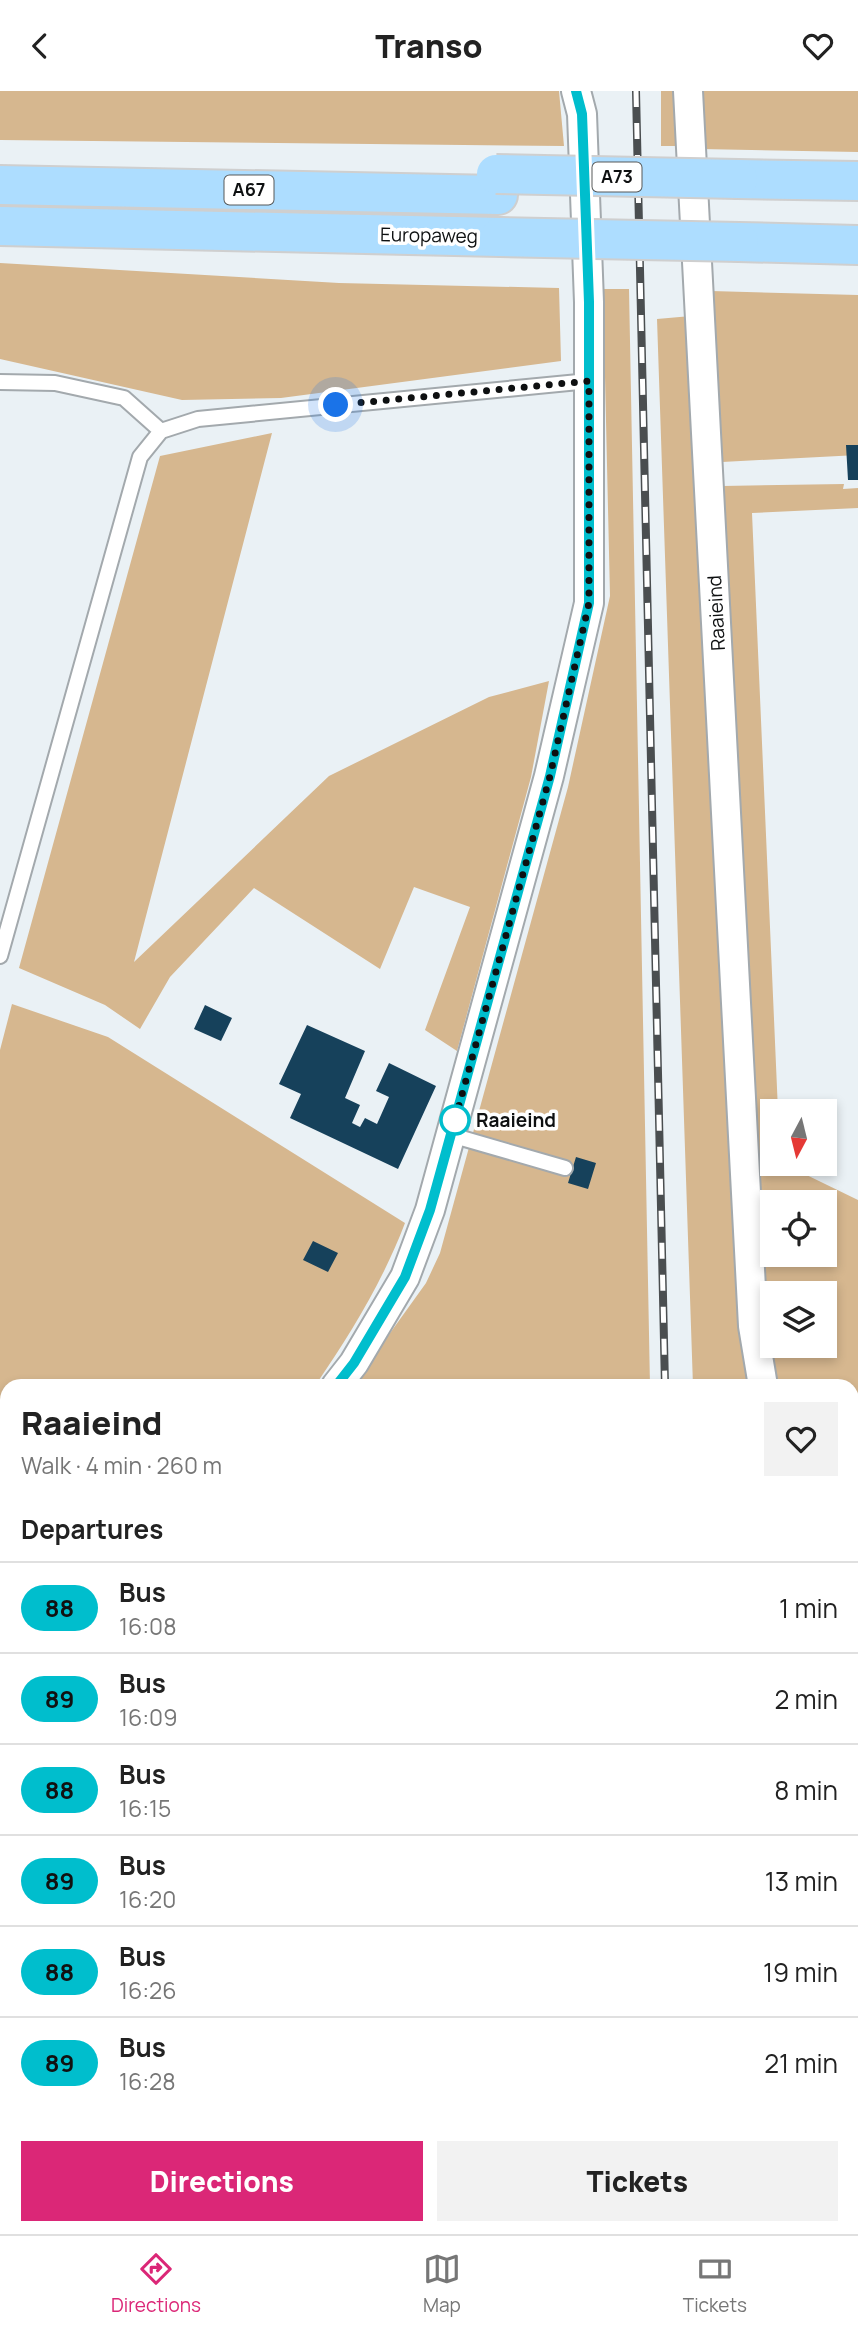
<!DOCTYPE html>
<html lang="en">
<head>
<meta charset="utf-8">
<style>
	:root { --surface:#fff; --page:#f2f2f2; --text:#222; --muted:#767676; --line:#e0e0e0; --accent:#db2777 }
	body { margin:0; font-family:Manrope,sans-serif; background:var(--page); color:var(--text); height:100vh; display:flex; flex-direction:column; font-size:26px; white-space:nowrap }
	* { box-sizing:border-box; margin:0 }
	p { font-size:23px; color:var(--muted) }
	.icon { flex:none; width:38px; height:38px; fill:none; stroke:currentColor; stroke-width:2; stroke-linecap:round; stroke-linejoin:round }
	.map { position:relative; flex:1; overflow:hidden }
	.panel { position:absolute; left:0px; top:1288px; width:859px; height:856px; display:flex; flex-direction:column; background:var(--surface); border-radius:21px 21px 0 0; box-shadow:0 4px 10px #0003 }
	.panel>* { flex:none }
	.badge { padding:0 14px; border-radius:23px; font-size:24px; line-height:46px }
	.needle { width:46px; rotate:187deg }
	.controls { position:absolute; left:760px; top:1008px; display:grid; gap:14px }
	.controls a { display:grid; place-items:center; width:77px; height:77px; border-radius:0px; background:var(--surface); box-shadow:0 4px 10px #0003; font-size:35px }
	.you { position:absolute; width:35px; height:35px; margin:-18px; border:5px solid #fff; border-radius:50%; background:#1a73e8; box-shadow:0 0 0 10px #1a73e833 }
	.map>.badge { position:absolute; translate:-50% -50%; box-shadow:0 0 0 4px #fff }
	h2 { padding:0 21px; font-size:26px; line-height:63px }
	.round { display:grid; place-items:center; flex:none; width:74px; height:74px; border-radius:0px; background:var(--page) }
	.headline { display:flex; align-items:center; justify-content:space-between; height:119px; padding:0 21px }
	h1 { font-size:33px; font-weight:800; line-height:52px }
	.button { display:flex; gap:14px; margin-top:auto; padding:14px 21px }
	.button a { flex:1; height:80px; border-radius:0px; background:var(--accent); color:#fff; font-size:28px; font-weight:800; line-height:80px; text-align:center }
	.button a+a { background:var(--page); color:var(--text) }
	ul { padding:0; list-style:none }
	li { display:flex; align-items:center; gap:21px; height:91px; padding:0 21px; border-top:2px solid var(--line) }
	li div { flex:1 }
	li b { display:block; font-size:26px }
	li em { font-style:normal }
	li .badge { min-width:77px; font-weight:700; text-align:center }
	header { display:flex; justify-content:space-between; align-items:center; height:91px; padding:0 21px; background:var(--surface); font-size:32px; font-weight:800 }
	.tab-bar { display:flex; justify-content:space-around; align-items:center; height:98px; border-top:2px solid var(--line); background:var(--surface); font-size:19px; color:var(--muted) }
	.tab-bar a { display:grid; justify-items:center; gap:4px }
	.tab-bar .selected { color:var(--accent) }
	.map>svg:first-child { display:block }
</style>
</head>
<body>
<header><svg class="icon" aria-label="back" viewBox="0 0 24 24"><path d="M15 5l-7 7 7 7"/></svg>Transo<svg class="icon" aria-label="heart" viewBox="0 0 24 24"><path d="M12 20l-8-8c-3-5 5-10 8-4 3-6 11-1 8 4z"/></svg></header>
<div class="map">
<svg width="858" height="2143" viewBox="0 0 858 2143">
	<rect width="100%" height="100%" fill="#eaf1f5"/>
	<path fill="#d6b78f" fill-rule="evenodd" d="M0,0H559L564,55L0,49Z
		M661,0H682L679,55H661Z
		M700,0H858V61L701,58Z
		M0,172L339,192L559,197L561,270L281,307L182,309L0,268Z
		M603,198H629L650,1295H352L426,1192L440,1162L568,696L610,505Z
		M711,200L858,204V364L722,371Z
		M691,225L751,1295H693L657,228Z
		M272,342L134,871L329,685L489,606L549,590L531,686L457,960L425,939L470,816L414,796L380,878L254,797L170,886L140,938L105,914L19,877L160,365Z
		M844,393L843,398L858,397V417L752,422L778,1020H772V1073H784L858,1109V1319L852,1327V1295H772L771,1291L723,395ZM772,1111H824V1164H772ZM772,1202H824V1255H772Z
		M12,913L108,946L405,1132C382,1192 351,1242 315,1295H7V1436L0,1439V959Z
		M852,1572H858V2107L852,2116Z
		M7,1604V1742L0,1757V1609Z
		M7,1828V1945L0,1963V1840Z
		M7,1996V2044L0,2041V2013Z
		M26,2137H660V2143H21Z
		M710,2137H842L839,2143H710Z"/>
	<path fill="#ca9850" d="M7,1742V1828L0,1840V1757Z
		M858,2107V2143H839L842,2137H852V2116Z"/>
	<path fill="#16415b" d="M846,354H858V389H848Z
		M205,914L232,927L221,950L194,938Z
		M307,934L365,960L345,1007L360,1014L352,1032L360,1036L365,1027L377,1033L389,1006L376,1000L389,972L436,995L398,1078L290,1027L301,1003L279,993Z
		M576,1066L596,1072L588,1098L568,1092Z
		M313,1150L338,1162L328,1181L303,1169Z
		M858,1364V1380L852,1376Z"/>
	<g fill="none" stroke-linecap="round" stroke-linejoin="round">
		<defs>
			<path id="service" d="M0,291L55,292L124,307L161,340
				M0,865L140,366L161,340L198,328L589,290
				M451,1044L565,1077"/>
			<path id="minor" d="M688,0L753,1235L763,1295
				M336,1295L354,1272L405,1186L430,1119L549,685L589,512V211L582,23L576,0
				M852,1411L858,1415
				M852,1559H858
				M0,1592L7,1587"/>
			<path id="motorway" d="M738,88L858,90
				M0,94L498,104
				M0,135L500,146
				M739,151L858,154"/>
		</defs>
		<use href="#service" stroke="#a3a9ad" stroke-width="18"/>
		<use href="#minor" stroke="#a3a9ad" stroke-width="32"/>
		<use href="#motorway" stroke="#cfcfcf" stroke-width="42"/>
		<path stroke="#92979a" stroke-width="4.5" stroke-dasharray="7 3.5" stroke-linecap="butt" d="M620,2143L621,2137"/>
		<use href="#service" stroke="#fff" stroke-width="14"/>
		<use href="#minor" stroke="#fff" stroke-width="28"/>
		<use href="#motorway" stroke="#adddff" stroke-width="38"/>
		<defs>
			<path id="rail" d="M636,0L665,1295
				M683,2137L684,2143"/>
		</defs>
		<use href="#rail" stroke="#4a4e50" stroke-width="8"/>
		<use href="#rail" stroke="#fff" stroke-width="5" stroke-dasharray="16" stroke-linecap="butt"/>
		<defs>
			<path id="motorway-bridge" d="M496,83L738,88
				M500,146L739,151"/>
		</defs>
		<use href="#motorway-bridge" stroke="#cfcfcf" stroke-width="42" stroke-linecap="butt"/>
		<use href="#motorway-bridge" stroke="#adddff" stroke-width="38"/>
	</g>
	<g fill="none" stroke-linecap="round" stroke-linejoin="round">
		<defs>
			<path id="line" d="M336,1295L354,1272L405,1186L430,1119L550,685L589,512V211L582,23L576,0"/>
		</defs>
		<use href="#line" stroke="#fff" stroke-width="16"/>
		<use href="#line" stroke="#00becd" stroke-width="10"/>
		<path stroke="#0e1011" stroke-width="7" stroke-dasharray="0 12.6" d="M336,314L589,290V512L550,685L455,1029"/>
	</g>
	<circle fill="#fff" stroke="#00becd" stroke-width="3.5" cx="455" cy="1029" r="14"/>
	<g text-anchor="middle" stroke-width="7" stroke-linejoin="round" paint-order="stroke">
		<g fill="#fff" stroke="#565858" stroke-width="2">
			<rect x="592.5" y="71.5" width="49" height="29" rx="5"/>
			<rect x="224.5" y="84.5" width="49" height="29" rx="5"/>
		</g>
		<g font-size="18" font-weight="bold" fill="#0e1011">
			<text x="617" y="92">A73</text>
			<text x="249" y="105">A67</text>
		</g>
		<g font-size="19" fill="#0e1011" stroke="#fff">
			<text transform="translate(429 144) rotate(1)" y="7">Europaweg</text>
			<text transform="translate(716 522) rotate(-93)" y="7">Raaieind</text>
		</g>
		<g font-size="19" font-weight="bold" fill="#0e1011" stroke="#fff" text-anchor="start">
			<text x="476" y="1036">Raaieind</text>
		</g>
	</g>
</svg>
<div class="controls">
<a><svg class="needle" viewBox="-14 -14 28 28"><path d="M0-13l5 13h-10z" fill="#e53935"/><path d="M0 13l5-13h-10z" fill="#767676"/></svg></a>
<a><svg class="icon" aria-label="locate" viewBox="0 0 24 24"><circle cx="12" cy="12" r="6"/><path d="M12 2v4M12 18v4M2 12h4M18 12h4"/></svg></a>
<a><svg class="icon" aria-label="layers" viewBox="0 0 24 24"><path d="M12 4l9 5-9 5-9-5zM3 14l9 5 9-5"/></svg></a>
</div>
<div class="you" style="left:336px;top:314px"></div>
<section class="panel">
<div class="headline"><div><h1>Raaieind</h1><p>Walk · 4 min · 260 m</p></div><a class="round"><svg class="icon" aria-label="heart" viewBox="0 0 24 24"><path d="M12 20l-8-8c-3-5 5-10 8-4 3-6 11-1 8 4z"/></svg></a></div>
<h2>Departures</h2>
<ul>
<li><span class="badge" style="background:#00becd;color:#111">88</span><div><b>Bus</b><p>16:08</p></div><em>1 min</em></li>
<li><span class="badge" style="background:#00becd;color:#111">89</span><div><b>Bus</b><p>16:09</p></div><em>2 min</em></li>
<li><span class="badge" style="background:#00becd;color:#111">88</span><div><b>Bus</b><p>16:15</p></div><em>8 min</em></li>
<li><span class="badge" style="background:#00becd;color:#111">89</span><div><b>Bus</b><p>16:20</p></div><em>13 min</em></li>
<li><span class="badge" style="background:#00becd;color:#111">88</span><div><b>Bus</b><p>16:26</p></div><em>19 min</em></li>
<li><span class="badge" style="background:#00becd;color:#111">89</span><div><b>Bus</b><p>16:28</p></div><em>21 min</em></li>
</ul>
<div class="button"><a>Directions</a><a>Tickets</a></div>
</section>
</div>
<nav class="tab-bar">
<a class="selected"><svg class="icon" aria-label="directions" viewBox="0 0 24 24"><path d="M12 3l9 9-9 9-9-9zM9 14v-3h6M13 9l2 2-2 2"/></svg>Directions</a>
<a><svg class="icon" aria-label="map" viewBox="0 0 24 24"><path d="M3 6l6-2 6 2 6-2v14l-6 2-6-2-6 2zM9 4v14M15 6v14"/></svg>Map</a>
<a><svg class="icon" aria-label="tickets" viewBox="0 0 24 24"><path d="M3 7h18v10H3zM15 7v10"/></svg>Tickets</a>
</nav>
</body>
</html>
